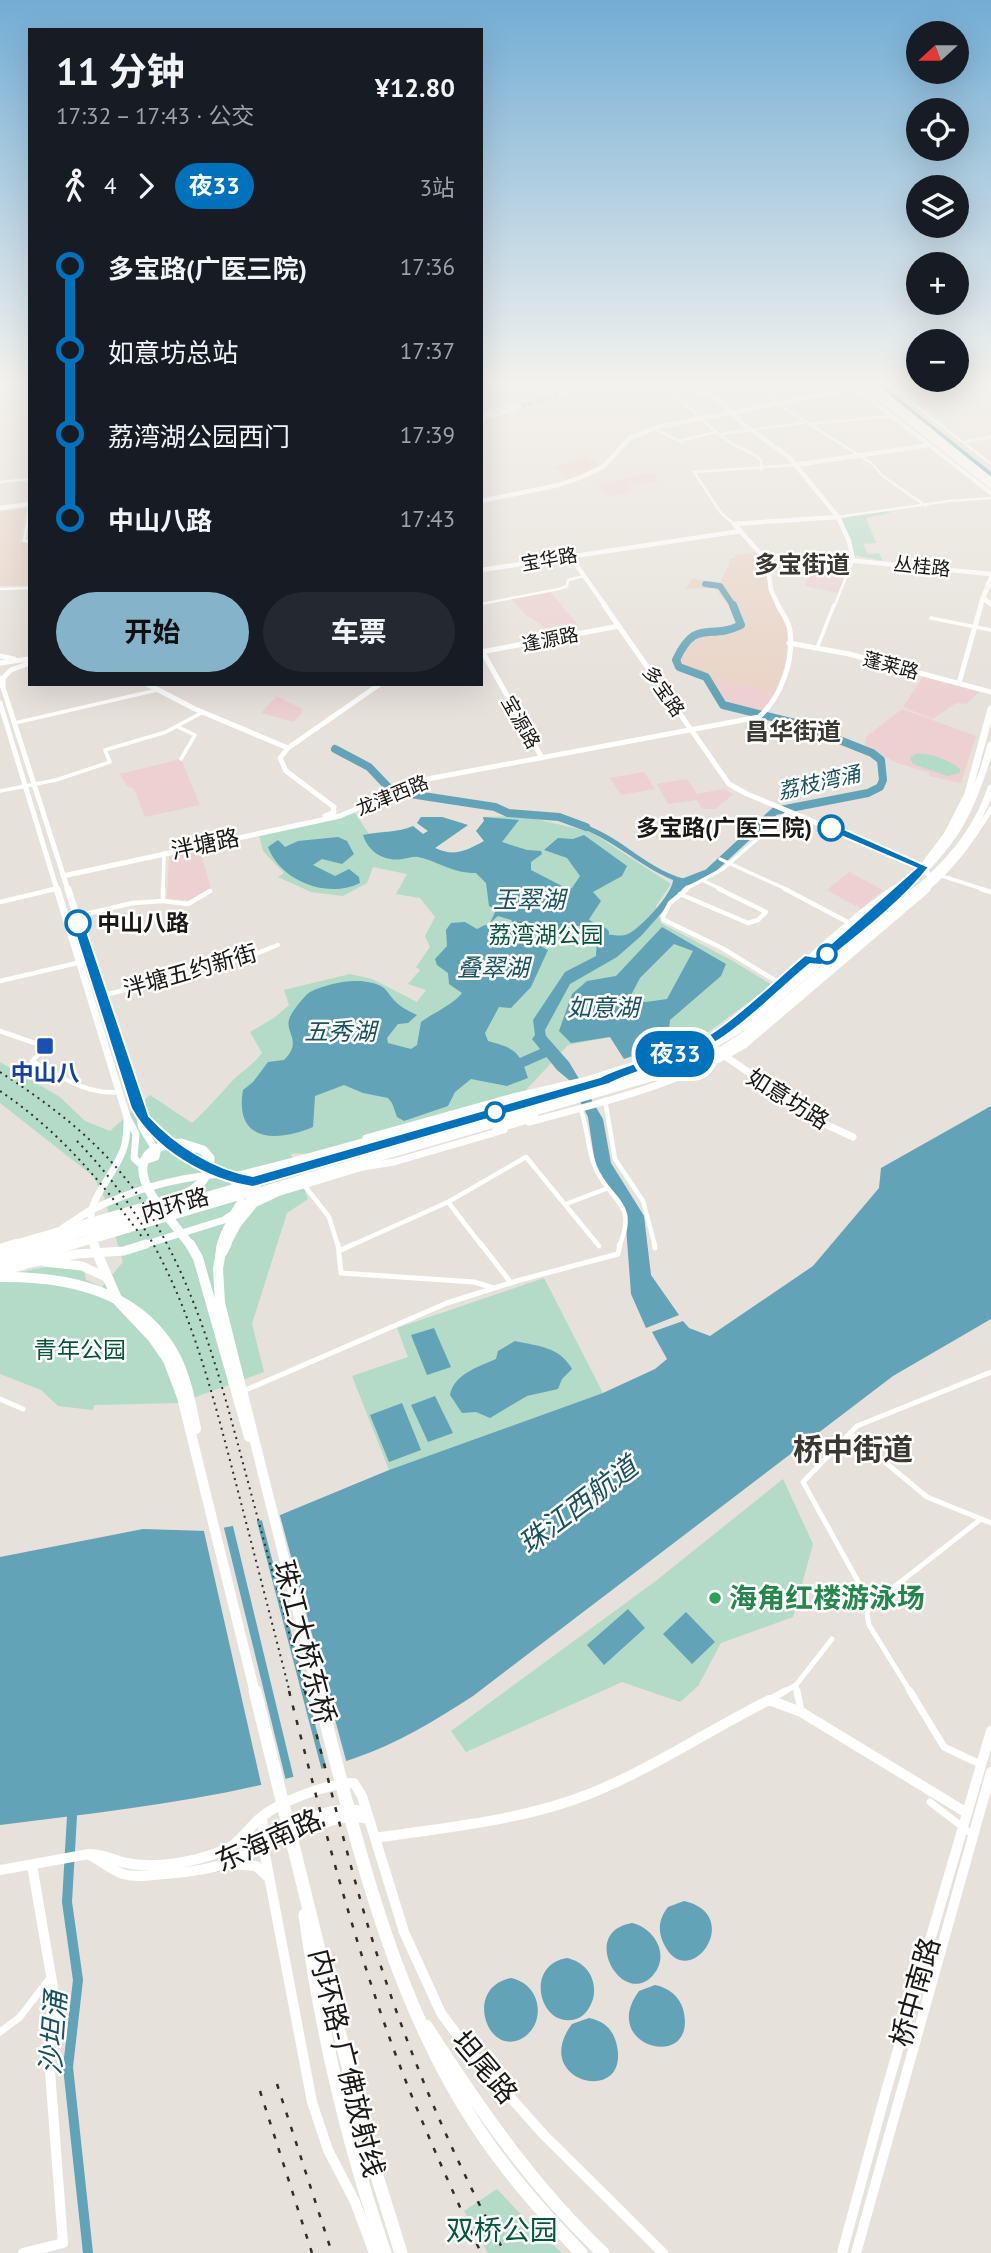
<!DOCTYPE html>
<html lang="zh">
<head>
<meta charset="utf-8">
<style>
	:root { --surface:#171b24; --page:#242831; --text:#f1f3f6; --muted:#9ea1a6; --accent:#85b3ca }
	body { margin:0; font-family:"PT Sans","Noto Sans SC",sans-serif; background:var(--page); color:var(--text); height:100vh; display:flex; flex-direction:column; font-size:26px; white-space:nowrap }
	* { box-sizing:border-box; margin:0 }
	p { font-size:23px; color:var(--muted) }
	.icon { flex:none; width:38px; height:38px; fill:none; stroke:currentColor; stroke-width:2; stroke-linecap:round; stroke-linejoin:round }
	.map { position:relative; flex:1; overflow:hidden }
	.sheet { position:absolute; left:28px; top:28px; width:455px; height:658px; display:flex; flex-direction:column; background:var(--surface); border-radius:0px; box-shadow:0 7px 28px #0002 }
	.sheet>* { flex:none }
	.badge { padding:0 14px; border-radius:23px; font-size:24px; line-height:46px }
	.needle { width:46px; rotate:249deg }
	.buttons { position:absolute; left:906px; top:21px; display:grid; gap:14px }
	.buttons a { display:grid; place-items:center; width:63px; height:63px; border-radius:50%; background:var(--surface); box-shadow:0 7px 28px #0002; font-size:35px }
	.map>.badge { position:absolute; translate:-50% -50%; box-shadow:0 0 0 4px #fff }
	.legs { display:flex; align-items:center; gap:10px; height:77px; padding:0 28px; font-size:23px }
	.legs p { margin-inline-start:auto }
	.head { display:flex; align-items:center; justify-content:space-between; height:119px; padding:0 28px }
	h1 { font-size:38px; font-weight:700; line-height:52px }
	.action { display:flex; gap:14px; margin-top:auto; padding:14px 28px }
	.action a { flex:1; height:80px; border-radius:42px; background:var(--accent); color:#111; font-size:28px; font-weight:700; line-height:80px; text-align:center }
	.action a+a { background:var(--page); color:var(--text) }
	ul { padding:0 28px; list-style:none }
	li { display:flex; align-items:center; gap:24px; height:84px; font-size:26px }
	li i { display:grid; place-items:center; width:10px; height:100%; margin:0 9px; background:currentColor }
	li i::after { content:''; width:18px; height:18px; margin:-9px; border:5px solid; border-radius:50%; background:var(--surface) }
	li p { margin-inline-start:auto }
	li:first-child i { background:linear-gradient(#0000 50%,currentColor 0) }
	li:last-child i { background:linear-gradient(currentColor 50%,#0000 0) }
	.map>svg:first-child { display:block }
</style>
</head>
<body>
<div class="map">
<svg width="991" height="2253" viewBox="0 0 991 2253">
	<rect width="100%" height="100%" fill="#e6e1da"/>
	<path fill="#e9d3c6" d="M586,456L602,467L572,480L554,468Z
		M27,508L19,542H30V585L0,586V512Z
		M761,553L768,569V589L788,627L786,663L775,693L717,679L712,684L709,675L689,669L679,660L685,647L700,634L724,631L722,627L736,625L729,606L715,588L686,589L692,578L720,583L729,565V558H735V555Z"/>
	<path fill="#ecd1d0" d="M653,473L659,481L628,486L632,492L609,496L597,484Z
		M810,567L846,573L838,593L805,586Z
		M550,592L579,626L571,628L564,623L546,628L525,614L511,599Z
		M924,675L980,691L966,704L956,703L933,719L903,707Z
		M717,679L775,693L765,711L724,704L712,684Z
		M277,696L302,709V713L294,722L261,713Z
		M902,709L976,736L961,783L929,776L930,773L897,763L865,746L866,737Z
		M181,759L200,805L145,817L134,789L127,786L120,774Z
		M644,772L655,789L621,795L610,778Z
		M687,779L697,794L723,789L733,794L716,809H702L697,800L668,804L657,784Z
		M199,848L211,888L190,900L167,899L169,857Z
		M849,872L883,890L861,909L827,890Z"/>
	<path fill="#b3dbc8" d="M888,510L890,513L866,518L876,543L863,544L868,554L879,553L883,561L853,555L842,518Z
		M915,754C929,752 950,760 960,769V773L947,776L913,764L910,758Z
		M355,813L369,834C385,830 399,833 413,826L423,834L428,831L417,823L421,817H442L468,825L435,848C454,857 466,851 484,841L476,831L484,821L483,817L523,816L591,832L671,884L656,906L661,923L731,960L772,985L703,1036L624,1059L610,1037L568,1045L525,1091L311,1153L291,1154L308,1199L287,1213L252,1324L264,1372L179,1403L94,1405L93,1410L58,1406L41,1390L0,1374V1276L46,1267L84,1270L86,1280L102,1287L123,1262L104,1197L93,1176L0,1103V1062L60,1097L85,1121L110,1131L150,1095L192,1123C207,1110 220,1094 234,1079C244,1070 254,1064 262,1053L250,1032L274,1018L289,1005L284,990L350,974L372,979L417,1002L426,990L408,984L420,970L416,967L430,947L425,936L435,917L420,898L396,894L407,874L373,867L367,883L343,896L311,892L278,877L284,873L263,851L259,835Z
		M544,1278L603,1393L389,1470L352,1376L408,1357L397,1328Z
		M783,1479L813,1544L793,1617L721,1643L698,1686L680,1702L622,1682L466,1752L451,1731L657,1580Z
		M497,2189L528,2222L562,2253H488L464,2211Z"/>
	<path fill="#62a3b7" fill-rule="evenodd" d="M864,381H877L991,472V482Z
		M421,817H442L468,825L435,848C454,857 466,851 484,841L476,831L484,821L483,817L519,820L502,842L527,850L541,851L542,854L531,862V870L562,886L572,888L580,876L567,858L544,850L558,838L573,839L584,835L627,866L622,876L593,892L601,901L586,924L569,928L564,935L527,927L516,928L511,920L498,916L490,923L496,910L489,906L486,883L476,873C451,873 440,862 418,857C413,856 407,859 402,859C385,862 368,852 363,835C381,831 398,833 413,826L423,834L428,831L417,823Z
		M575,822C617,831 643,868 685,879L688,883L641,936L617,957L570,984L545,1030L546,1036L569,1062L603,1119L611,1163L644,1216L651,1275L679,1315L646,1328L631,1294L625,1213L596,1170L588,1117L569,1080L557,1070L532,1039L535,1035L533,1020L565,972L596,956L597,938C608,930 616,939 628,934C641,928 673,893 673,880C637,865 611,837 574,826Z
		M338,837L347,841L354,854L342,864L322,859L313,865L335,876L349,869L359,877L360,883C329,899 281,882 268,847L278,840L285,847L298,841Z
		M465,922L477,929L485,925L514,933L548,950L531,987L511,1008L499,1007L485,1033L488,1041C514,1048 520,1051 528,1078L507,1086L471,1079L455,1092L448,1106L404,1121L397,1117L392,1103L388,1098L363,1093L344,1085L315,1096L313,1127C277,1142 234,1143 243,1090L253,1082L268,1062L284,1060C304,1040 283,1033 290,1017C293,1010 305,995 310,992C330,982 365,975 384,988C389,993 393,1000 398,1004C404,1009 411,1012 417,1015L408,1023L398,1024L387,1038L388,1043L411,1049L417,1045L421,1022C433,1013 454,1004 462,993L449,984L448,973L437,965L435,959L447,946L446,930L451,923Z
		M662,927L726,964L721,976L670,1020L669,1029L681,1038L624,1059L610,1037L571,1043L559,1031L572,994L587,981L616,976ZM674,944L693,951L667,999L646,1002L630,997L640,978Z
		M991,1106V1319L893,1376L473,1696C436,1720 397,1744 355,1758C241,1798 119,1810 0,1825V1557L143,1529L207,1531L273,1518L389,1470L603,1393L655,1369L667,1359L652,1332L683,1321L689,1328L710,1336L813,1266L879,1188L881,1168Z
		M434,1328L451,1367L427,1375L411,1335Z
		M515,1341C538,1346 560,1347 572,1369L562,1379L558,1389L527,1396L490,1418L476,1412L462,1413L450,1395C454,1374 478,1367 496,1359L498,1351Z
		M435,1396L453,1433L428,1442L411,1405Z
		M402,1403L421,1450L389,1462L370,1415Z
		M628,1609L645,1628L604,1665L587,1645Z
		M686,1612L715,1642L692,1664L663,1634Z
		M684,1901C747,1915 687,1997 663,1942C657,1929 660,1917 668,1907Z
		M632,1923C654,1928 670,1954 654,1974C624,2011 577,1932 632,1923Z
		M567,1958C586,1962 598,1979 593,1999C590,2008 585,2016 576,2019C540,2030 523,1965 567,1958Z
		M511,1978C530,1982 541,1999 537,2018C535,2027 529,2035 521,2039C486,2056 464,1987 511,1978Z
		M655,1985C669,1988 679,1996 683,2009C700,2073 597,2048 639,1991Z
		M589,2018C603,2021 612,2028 616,2042C634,2108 528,2083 572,2024Z"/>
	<path fill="#e6e1da" d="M279,1512L347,1764L327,1770L261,1517Z
		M256,1518L322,1771L294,1779L232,1522Z
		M223,1524L286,1781L262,1788L203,1527Z"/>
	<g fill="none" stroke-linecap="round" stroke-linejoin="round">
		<path stroke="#62a3b7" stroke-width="10" d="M72,1816L67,1902L78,1980L68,2067L88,2253"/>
		<path stroke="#62a3b7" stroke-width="6" d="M705,584L720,586L734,607"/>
		<path stroke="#62a3b7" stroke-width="8" d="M335,749L369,767L389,788L410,794L495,807L508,813L559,817L586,827
			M682,883L708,873L775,811L868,793L880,787L883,780L881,760L872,753L799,724L723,705L706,677L679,667L676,660C696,617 709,641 741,625L733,605"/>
		<path stroke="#62a3b7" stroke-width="10" d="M586,924L604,933
			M514,933L516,928
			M523,1062L548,1051"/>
		<path stroke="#bdb9b3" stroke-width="4.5" stroke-dasharray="4.5 2" stroke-linecap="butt" d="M516,408L561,393"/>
		<path stroke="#fff" stroke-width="2.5" d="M664,381C683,403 705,424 728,441C738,449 752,451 761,460V469
			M754,381L778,404L871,463L884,477L926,506
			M884,381L991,464
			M988,381L991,383
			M901,393L981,381
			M554,394V391L591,381
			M481,415L510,405L521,407L512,411
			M811,424L891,416
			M653,428L683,443
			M722,434L807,422
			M678,441L717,432
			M964,442L991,437
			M0,482L30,479
			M30,507L24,541H30
			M838,517L949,501L991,498
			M734,524L721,513L694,472L795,465
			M0,589L30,588
			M481,604L559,589L567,586L568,580L584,576
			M834,607L853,560"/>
		<path stroke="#fff" stroke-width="3.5" d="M931,618L991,630
			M817,648L834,605
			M15,723L157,690
			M178,727L195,735L181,759
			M0,791L56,780L110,762L105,750L166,732L203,712
			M720,859L788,890
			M942,876L986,890
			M704,881L723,890
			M48,890L57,888
			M163,890L164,853
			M684,890L723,869L788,812"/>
		<path stroke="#fff" stroke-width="4.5" d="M687,889L670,903L663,916L664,920L722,948L781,984
			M785,889L857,927
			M981,889L991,892
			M680,894L748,923L758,920L766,912L719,889
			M163,901V889
			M0,902L55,889
			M77,916L133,903L163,901L188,904L210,891
			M0,981L90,960
			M102,996L247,957L278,945
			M0,1031L46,1047L32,1061C60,1076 86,1095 119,1092
			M605,1100L615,1159L643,1201L655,1246
			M580,1108C588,1127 587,1148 595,1167C609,1201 639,1203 619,1246
			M304,1185L329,1217L338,1246
			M448,1202L526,1157L599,1246
			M566,1204L608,1188
			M350,1246L448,1202L482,1246"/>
		<path stroke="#fff" stroke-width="5" d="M338,1244L341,1273L474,1282L494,1288
			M481,1244L511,1283
			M654,1244L655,1248
			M339,1251L354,1244
			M248,1389L447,1303L520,1280L618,1254L620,1244
			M0,1399L23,1409
			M850,1433L927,1497L991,1523
			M871,1605L803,1482L857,1426L991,1372
			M782,1693L796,1685
			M797,1693L796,1685L832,1639
			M911,1693L869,1625L867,1613L871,1605L981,1519"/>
		<path stroke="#fff" stroke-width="7" d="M797,1691L801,1711
			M910,1691L944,1747L982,1765
			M769,1700L785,1691
			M930,1802L973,1835
			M0,2032L20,2017L49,1979"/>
		<path stroke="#fff" stroke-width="4.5" d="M688,381L701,392L717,398L743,424L789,457L838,517L849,541L853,560
			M0,386L30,385
			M795,465L930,445
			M481,501L559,485L584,476L604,466L630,438L658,427L856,388
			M734,524L838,517
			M734,524L767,561L771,590L779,607
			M570,556L606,607
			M765,556L825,558L991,574
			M481,570L741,531
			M980,607L983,598"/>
		<path stroke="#fff" stroke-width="5" d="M604,605L729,784L747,794L923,867L931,878
			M789,643L849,654L991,692
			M481,649L542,758
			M481,652L619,626
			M0,656L14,659
			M0,663L29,659
			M959,683L981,605
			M147,684L195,709L288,748
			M3,687V678L11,670L30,663
			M334,807L286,771L280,758L288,748L380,684
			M325,816L334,812L333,806
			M63,876L340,816L422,780L759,717C781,697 794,661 790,631C789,622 782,613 778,605
			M892,890L923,867
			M925,890C953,867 972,840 991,809"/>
		<path stroke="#fff" stroke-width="7" d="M710,1046L823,1123L853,1137
			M127,1117L136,1134L134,1158L139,1163L156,1157L157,1152L142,1128L138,1109
			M529,1122C604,1102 677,1085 744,1045L927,889
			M366,1138L513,1097L583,1081L699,1045L734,1024L863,912L894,889
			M363,1167L394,1162L504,1130
			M235,1176L302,1159
			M246,1208L277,1193L366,1166
			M63,1228L89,1211
			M226,1246L238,1224L252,1207"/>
		<path stroke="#fff" stroke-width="9" d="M223,1252L227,1244
			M45,1262L82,1266L108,1278
			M0,1272L24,1265"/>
		<path stroke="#fff" stroke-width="10" d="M262,1817L265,1855L312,2102L328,2150L355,2202L374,2253
			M289,1837C315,1827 341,1812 369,1819
			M375,1838C447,1827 521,1821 589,1794C652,1769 709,1730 769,1700L801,1712L967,1813
			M90,1855C101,1861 111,1870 123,1874C136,1878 152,1875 165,1874C190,1872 216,1869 239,1858C278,1840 320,1799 366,1812
			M232,1864L256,1866L268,1877
			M0,1870L89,1854C104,1854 112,1860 126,1863C154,1869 195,1862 222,1851C238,1845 247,1830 259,1819C278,1802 328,1783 354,1783L362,1796L404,1932L441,2013L466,2047L543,2134L663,2253
			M23,2253L63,2243L49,2058L56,2023L55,1999L32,1865
			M842,2253L886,2091L991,1731
			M856,2253L991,1772"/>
		<path stroke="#fff" stroke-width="4.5" d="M847,381L991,493
			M561,393L607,381
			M481,419L516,408
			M0,508L30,504"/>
		<path stroke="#fff" stroke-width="5" d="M0,678L68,890
			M0,703L57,890"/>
		<path stroke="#fff" stroke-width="7" d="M57,889L127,1117C127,1130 127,1143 121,1155C104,1192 81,1201 95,1246
			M68,889L138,1108C161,1145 200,1157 234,1181L241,1201L233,1214L224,1220L140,1246
			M89,1211C130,1191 177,1177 222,1174"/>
		<path stroke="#fff" stroke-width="9" d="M94,1244L97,1253
			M20,1265L77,1254L124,1251L146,1244"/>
		<path stroke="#fff" stroke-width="5" d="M859,381L991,486
			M872,384L991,480
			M983,598L991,578
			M983,598L991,604"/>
		<path stroke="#fff" stroke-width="7" d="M926,863L947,835L968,794L991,709
			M928,880C957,854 979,825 991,788
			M902,890C955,845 972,811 991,745
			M917,890L931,878"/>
		<path stroke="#fff" stroke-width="9" d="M497,1128L534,1117
			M181,1143L203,1150L210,1158C209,1189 183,1196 157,1203C134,1171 137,1146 181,1143Z
			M297,1161L532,1097
			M226,1175L251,1182
			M157,1203L191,1246
			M10,1246L157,1203
			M35,1246L661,1065L703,1050L745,1025L904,889
			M68,1246L258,1190
			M221,1246C228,1220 243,1204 265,1190L678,1069L719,1053L751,1032L919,889"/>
		<path stroke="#fff" stroke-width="10" d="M190,1244L198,1258L249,1437
			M222,1244L218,1269L220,1303L318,1693
			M0,1249L16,1244
			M97,1253L118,1301L152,1337L168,1360L182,1397L255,1693
			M0,1256L41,1244
			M0,1266L74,1244
			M0,1277C67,1276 137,1290 173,1352C186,1375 191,1403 196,1429"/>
		<path stroke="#fff" stroke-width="13" d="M255,1691L367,2144L401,2253
			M318,1691C356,1840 392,2000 479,2130C509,2175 544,2214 581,2253
			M305,1915C321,2031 347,2143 385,2253
			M426,2026C479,2108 532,2186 603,2253"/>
		<path stroke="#302d2b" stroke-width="2" stroke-dasharray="2 4.5" stroke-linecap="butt" d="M0,1072C51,1105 99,1141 135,1191C193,1274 218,1370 244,1467C264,1542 285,1617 305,1693
			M0,1091C58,1130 101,1181 142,1237
			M77,1141C171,1238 200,1345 233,1472C252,1545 271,1619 290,1693"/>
		<path stroke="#302d2b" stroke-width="2.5" stroke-dasharray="5 10" stroke-linecap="butt" d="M289,1691C318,1804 347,1918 386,2028C413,2105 447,2179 481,2253
			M305,1691C326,1769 345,1849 368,1926C403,2040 448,2149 505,2253
			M277,2084L332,2253
			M260,2091L312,2253"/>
	</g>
	<linearGradient id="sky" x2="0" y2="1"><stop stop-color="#72add4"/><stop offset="0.55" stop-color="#f4f2ee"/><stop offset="1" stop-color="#f4f2ee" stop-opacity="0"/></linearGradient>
	<rect width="991" height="696" fill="url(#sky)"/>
	<path fill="#0072bc" stroke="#fff" stroke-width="2" d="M827,825H835L929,867C901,903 856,937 821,965L810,964C783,986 747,1023 719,1040C685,1061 644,1066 609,1084L253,1187C206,1180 154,1150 131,1108L72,923L78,920L84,923L149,1116C175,1144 214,1170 253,1176L600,1077C636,1059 680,1054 712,1033C745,1011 774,981 805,955L815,957L826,948L916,868L827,830Z"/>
	<g fill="#fff" stroke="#0072bc" stroke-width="3.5">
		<circle cx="831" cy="828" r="12"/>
		<circle cx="78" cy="923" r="12"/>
		<circle cx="827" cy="954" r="9"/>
		<circle cx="495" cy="1112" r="9"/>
	</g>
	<rect fill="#1a4fb4" stroke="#fff" stroke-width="2.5" x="36" y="1037" width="18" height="18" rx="3.5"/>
	<circle fill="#2e9e5b" stroke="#fff" stroke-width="2.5" cx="715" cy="1598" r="7"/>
	<g text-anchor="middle" stroke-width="5" stroke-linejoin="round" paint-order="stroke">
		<g font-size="19" fill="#1b1917" stroke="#fff">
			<text transform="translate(549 559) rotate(-10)" y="7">宝华路</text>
			<text transform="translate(922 566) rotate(6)" y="7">丛桂路</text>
			<text transform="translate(550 639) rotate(-11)" y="7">逢源路</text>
			<text transform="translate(891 665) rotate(15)" y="7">蓬莱路</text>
			<text transform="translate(664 691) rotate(55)" y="7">多宝路</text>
			<text transform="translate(521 722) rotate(60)" y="7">宝源路</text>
			<text transform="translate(392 795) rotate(-22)" y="7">龙津西路</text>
		</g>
		<g font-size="21" font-style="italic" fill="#1b5261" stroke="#fff">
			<text transform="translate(819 783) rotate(-13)" y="7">荔枝湾涌</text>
		</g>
		<g font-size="23" font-weight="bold" fill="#1b1917" stroke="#fff" text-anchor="end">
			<text x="812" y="836">多宝路(广医三院)</text>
			<text x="97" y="931" text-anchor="start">中山八路</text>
		</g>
		<g font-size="23" fill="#1b1917" stroke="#fff">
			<text transform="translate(205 844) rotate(-12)" y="8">泮塘路</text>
			<text transform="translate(190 971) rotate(-16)" y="8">泮塘五约新街</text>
			<text transform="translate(788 1099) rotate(32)" y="8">如意坊路</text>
			<text transform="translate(175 1205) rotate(-16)" y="8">内环路</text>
		</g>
		<g font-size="23" fill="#05553c" stroke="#fff">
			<text x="546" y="943">荔湾湖公园</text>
			<text x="80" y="1358">青年公园</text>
		</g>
		<g font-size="23" font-weight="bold" fill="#164399" stroke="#fff">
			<text x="45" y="1081">中山八</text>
		</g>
		<g font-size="24" font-weight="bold" fill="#3b3732" stroke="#fff">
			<text x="802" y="573">多宝街道</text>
			<text x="793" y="740">昌华街道</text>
		</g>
		<g font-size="24" font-style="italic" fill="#1b5261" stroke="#fff">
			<text x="529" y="908">玉翠湖</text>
			<text x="493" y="976">叠翠湖</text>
			<text x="603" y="1016">如意湖</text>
			<text x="340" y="1040">五秀湖</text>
		</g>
		<g font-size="28" font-style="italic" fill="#1b5261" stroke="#fff">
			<text transform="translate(578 1505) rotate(-37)" y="10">珠江西航道</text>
			<text transform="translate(53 2033) rotate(-86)" y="10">沙坦涌</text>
		</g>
		<g font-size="28" font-weight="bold" fill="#27864d" stroke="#fff" text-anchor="start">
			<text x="729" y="1608">海角红楼游泳场</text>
		</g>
		<g font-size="28" fill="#1b1917" stroke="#fff">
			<text transform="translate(305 1642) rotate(75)" y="10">珠江大桥东桥</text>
			<text transform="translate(268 1840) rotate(-24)" y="10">东海南路</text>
			<text transform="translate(915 1992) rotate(-74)" y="10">桥中南路</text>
			<text transform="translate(347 2063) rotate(76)" y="10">内环路-广佛放射线</text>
			<text transform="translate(485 2067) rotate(50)" y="10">坦尾路</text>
		</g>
		<g font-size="28" fill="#05553c" stroke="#fff">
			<text x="502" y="2240">双桥公园</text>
		</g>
		<g font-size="30" font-weight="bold" fill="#3b3732" stroke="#fff">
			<text x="853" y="1460">桥中街道</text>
		</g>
	</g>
</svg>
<div class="buttons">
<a><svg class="needle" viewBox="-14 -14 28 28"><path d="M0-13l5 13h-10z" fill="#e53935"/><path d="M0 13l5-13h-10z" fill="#9ea1a6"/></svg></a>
<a><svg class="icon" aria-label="locate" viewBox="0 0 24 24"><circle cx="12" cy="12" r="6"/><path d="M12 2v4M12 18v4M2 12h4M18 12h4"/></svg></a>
<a><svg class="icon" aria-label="layers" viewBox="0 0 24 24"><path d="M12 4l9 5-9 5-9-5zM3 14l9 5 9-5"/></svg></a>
<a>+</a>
<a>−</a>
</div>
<b class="badge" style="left:675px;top:1054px;background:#0072bc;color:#fff">夜33</b>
<section class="sheet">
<div class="head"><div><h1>11 分钟</h1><p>17:32 – 17:43 · 公交</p></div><b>¥12.80</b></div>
<div class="legs"><svg class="icon" aria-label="walk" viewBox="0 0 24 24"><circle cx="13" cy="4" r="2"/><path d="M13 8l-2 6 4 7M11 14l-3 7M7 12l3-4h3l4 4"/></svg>4<svg class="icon" aria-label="forward" viewBox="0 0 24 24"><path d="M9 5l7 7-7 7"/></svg><b class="badge" style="background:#0072bc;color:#fff">夜33</b><p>3站</p></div>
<ul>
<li><i style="color:#0072bc"></i><b>多宝路(广医三院)</b><p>17:36</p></li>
<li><i style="color:#0072bc"></i><span>如意坊总站</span><p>17:37</p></li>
<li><i style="color:#0072bc"></i><span>荔湾湖公园西门</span><p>17:39</p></li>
<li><i style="color:#0072bc"></i><b>中山八路</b><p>17:43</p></li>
</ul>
<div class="action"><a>开始</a><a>车票</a></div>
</section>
</div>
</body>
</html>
